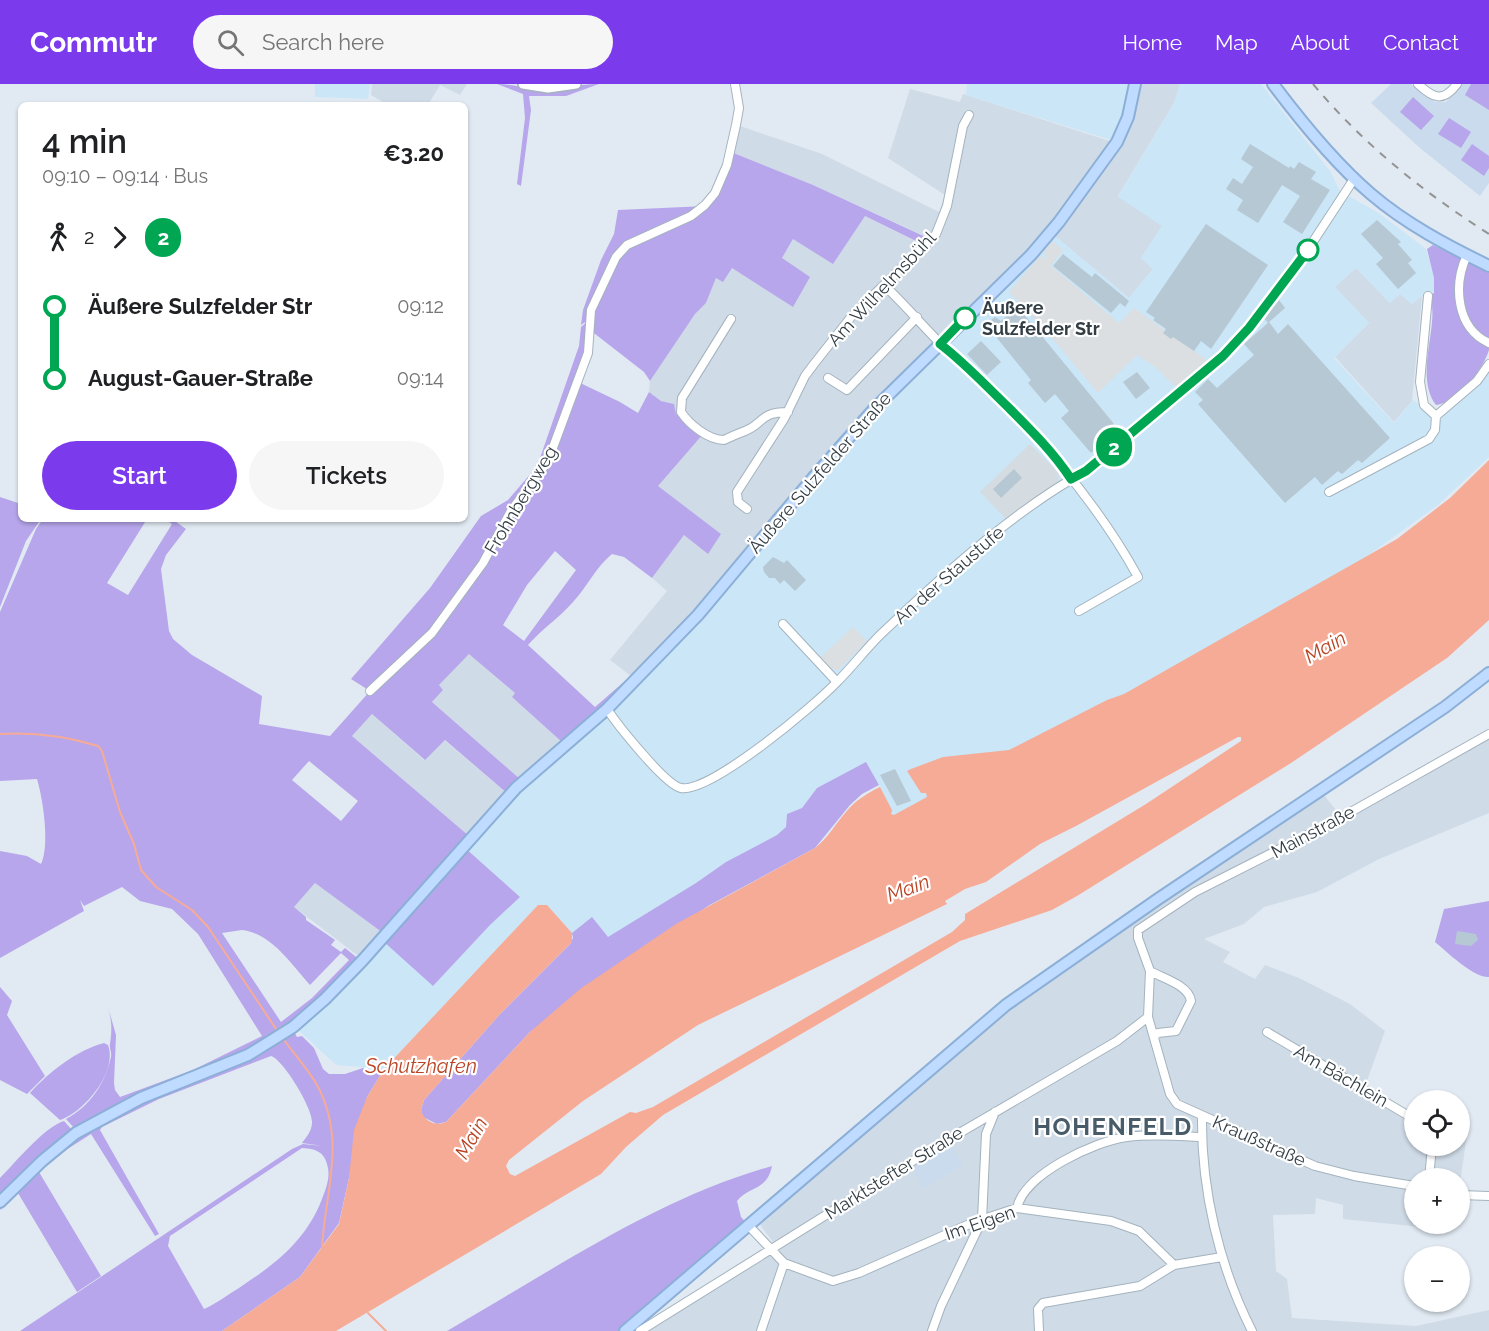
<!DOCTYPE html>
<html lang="en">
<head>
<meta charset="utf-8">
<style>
	:root { --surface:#fff; --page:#f6f6f6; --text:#202124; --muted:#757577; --accent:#7c3aed }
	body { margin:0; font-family:Raleway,sans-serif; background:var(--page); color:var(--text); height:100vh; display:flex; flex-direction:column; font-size:22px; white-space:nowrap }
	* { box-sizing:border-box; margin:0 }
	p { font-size:20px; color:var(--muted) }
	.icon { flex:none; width:33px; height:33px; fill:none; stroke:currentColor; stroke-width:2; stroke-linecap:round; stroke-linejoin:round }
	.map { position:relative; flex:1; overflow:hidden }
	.details { position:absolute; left:18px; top:18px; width:450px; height:420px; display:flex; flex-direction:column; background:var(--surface); border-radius:9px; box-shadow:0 2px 4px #0004 }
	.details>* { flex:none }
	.badge { padding:0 12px; border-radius:20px; font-size:21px; line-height:39px }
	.fabs { position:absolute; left:1404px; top:1006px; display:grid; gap:12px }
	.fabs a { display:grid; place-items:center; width:66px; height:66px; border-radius:50%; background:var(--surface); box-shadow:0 2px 4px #0004; font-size:30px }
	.map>.badge { position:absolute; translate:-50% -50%; box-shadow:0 0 0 3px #fff }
	.legs { display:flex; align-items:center; gap:9px; height:66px; padding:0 24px; font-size:20px }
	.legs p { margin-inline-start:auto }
	.headline { display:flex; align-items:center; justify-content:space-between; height:102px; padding:0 24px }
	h1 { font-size:33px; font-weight:600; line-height:45px }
	.action { display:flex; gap:12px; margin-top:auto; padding:12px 24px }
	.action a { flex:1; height:69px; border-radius:36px; background:var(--accent); color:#fff; font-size:24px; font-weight:600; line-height:69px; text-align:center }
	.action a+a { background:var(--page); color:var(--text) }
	ul { padding:0 24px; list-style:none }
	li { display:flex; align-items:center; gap:21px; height:72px; font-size:22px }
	li i { display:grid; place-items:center; width:9px; height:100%; margin:0 8px; background:currentColor }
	li i::after { content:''; width:15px; height:15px; margin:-8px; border:4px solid; border-radius:50%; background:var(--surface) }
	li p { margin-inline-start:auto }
	li:first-child i { background:linear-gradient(#0000 50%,currentColor 0) }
	li:last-child i { background:linear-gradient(currentColor 50%,#0000 0) }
	header { display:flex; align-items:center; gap:36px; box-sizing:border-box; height:84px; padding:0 30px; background:var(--accent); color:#fff }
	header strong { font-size:28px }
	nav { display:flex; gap:33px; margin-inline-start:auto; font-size:21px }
	.search { width:420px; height:54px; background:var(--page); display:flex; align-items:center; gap:15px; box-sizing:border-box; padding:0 21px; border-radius:33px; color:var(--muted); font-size:22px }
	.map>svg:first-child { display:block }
</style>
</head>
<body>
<header>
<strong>Commutr</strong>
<div class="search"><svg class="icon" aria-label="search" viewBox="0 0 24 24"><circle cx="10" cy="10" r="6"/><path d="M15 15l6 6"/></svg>Search here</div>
<nav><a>Home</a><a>Map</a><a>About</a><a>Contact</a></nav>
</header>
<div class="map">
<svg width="1489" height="1247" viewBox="0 0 1489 1247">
	<rect width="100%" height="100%" fill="#e1eaf3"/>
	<path fill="#cfdbe7" d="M372,0H467L460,11L440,1L428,21H388L371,11Z
		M1141,0H1180L1174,19L1118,112L1162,142L1141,174L1153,185L1129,214L1055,152L986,224L887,321L728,502L635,595L610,576L667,507L652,494L684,451L721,450L657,402L675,330L674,320L661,317L649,308L650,297L695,230L706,219L716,194L732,184L793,222L782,174L793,155L865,132L923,161L929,154L813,101L731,68L737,41L822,70L939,128L945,111L888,74L910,5L960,18L963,10L1119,60L1134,30Z
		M1356,184L1390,219L1400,210L1412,220L1422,212L1412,317L1394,338L1335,273L1369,239L1335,203Z
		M469,569L515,609L512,613L563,659L521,696L432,618L443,606L439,601Z
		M372,630L424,676L444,656L508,710L469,752L352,652Z
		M1489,648V729L1379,775L1317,808L1264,823L1244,840L1204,855L1230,868L1223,878L1255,895L1265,881L1299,894L1350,920L1385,947L1365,1002L1414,1032V1062H1460V1045L1467,1051L1460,1098V1095H1414V1140H1452L1450,1146L1343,1135V1121L1316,1114L1315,1130L1273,1131L1276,1187L1287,1195L1292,1234L1416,1242L1489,1226V1247H634L775,1161L759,1139L916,1002L1011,923L1196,795L1238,769L1324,711L1339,730Z
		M315,799L383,849L361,874L294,823Z"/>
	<path fill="#cae6f7" d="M315,0H370L368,15L315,13Z
		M967,0H1132L1125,33L1111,56L966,11Z
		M1180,0H1261L1330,87L1340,107L1380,130L1426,165L1434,194V208L1422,212L1412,220L1400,210L1390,219L1356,184L1335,203L1369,239L1334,274L1394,339L1413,316L1440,335L1480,298L1489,287V373L1438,421L1342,490L1133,608L891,734L880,703L866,679L817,704L802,724L787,730L786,743L777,751L726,778L696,799L608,854L592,833L572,849L547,821H538L384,985L367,988L362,983L337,981L333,978L296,944L383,856L433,902L490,841L520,813L464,763L512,711L577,657L729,503L887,322L986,225L1055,152L1129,214L1153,185L1141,174L1162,142L1118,113L1174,19Z"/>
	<path fill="#d4dce1" d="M1030,360L1058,388L1059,398L1009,438L980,408Z"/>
	<path fill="#cadbed" d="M1391,0H1411L1435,18H1446L1461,0H1489V99L1480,112L1421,65L1371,19Z
		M951,1061L963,1081L924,1104L912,1084Z"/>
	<path fill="#b7a6eb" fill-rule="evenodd" d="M497,0C509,0 519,3 531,4C554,6 577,0 599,0L566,12H529L531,26L521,102L517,100L525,34L523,10Z
		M1471,0H1489V26L1465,11Z
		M1413,13L1434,32L1421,46L1400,28Z
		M1449,34L1471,48L1461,64L1438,50Z
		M1472,60L1489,72V84L1484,92L1461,76Z
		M731,68L813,101L930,155L924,161L865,132L833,180L793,155L782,174L810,193L793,223L732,184L723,198L716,194L706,219L695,230L650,297L644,288L590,246L588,236L581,241L583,226L601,176L614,150L618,126L706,122Z
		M1433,161L1489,189V266C1483,285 1458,319 1436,321C1419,299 1430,264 1432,238C1433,229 1432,219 1431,210L1434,209V194L1427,165Z
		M588,237V263L576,297L620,318L638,329L649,308L661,317L674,320L676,330L703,350L658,402L721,450L708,470L684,451L652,494L624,473L612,470C595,484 587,503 573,518C559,534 542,545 528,561L595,623L626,596L632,599L563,659L512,613L515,609L469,570L439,601L443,606L432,618L521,696L508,710L445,656L425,676L372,630L352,652L469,752L383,849L315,799L294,823L306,833V836L335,856L331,861L341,868L345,864L360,876L278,952L75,1045L66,1035C90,1022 105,1000 111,973C112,968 109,964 110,960C112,946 112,937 108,923L116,951L114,999L115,1006L120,1013L193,986L262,952L198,850L172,825L140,817L122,803L84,822L80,816L84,827L0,874V767L27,772L41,780C50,761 43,715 37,695L0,697V528L36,445L43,435H147L107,499L128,511L172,440L165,435H172L186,445L166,471L161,485L169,547L173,555L192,571L262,612L259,640L330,652L370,607L351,595L430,504L481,432L508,416L532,388L540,374L579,262L581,243ZM555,467L576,486L524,557L503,541L527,501ZM309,677L358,717L341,737L292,696ZM242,846C272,850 290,879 310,901L341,869L349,876L312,914L281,938L222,849Z
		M0,413L21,420V435H41L26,457L0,523Z
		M866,678L879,701L862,710L850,721L815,764L708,822L530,948L446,1038L437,1040L423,1033L421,1026L424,1016L500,930L570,860L573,854L572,849L592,833L608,853L696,799L726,778L777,751L786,743L787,730L802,724L817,704Z
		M464,763L520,813L490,841L433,902L383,857Z
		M1489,817V893C1474,894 1447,868 1435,858L1444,825Z
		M0,903L12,917L7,931L45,992L27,1010L0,996Z
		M293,946L297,953L302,952L314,964L323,985L329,990H345L363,984L368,988L384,985L367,1013L339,1139L300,1193L222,1247H20L292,1065L303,1060L323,1062L302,1059C307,1052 312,1047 312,1038C313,1025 283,975 271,972L159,1015L102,1043L100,1046L159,1150L155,1152L91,1050L66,1066L39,1088L101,1192L77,1208L18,1109L0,1126V1121L77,1050ZM302,1064C317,1065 325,1068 328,1084C330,1094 326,1105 322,1115C306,1157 275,1180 239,1204C227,1211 216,1220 204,1225L168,1162L170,1152Z
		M104,959L108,961C118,988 84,1028 60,1036L30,1009C49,988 77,966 104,959Z
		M64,1037L73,1047L0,1117V1094C16,1078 43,1044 64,1037Z
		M772,1082C767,1107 749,1102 737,1117L741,1133L748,1141L625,1247H447C550,1188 657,1114 772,1082Z"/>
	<path fill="#dbdfe2" d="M1052,157L1063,166L1051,182L1119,239L1134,224L1207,276L1176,303L1155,283L1137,271L1098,309L1057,260L1009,208L1040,172L1044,175L1046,172L1043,169Z
		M853,543L867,557L838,586L830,585L820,574Z"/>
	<path fill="#f6ab97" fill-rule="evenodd" d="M1489,376V536L1447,574L1291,679L1077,812L1052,826L960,857L663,1031L626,1063L601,1090L336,1247H222L300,1193L339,1140L349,1094L354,1046L367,1013L384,985L538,821H547L572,849V858L500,930L424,1016L421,1026C424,1037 435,1043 446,1038L530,948L580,905L676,840L815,764C829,753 835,740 846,728C855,717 867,709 880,703L892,726L891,730L894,731L927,713L926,709H921L907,687L911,685L943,673L1009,666L1107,616L1124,610L1397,455L1450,414ZM1238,653H1241V657L1146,720L965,830V836L952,848L653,1023L636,1029L630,1028L515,1092L510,1090L506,1082L509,1076L583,1017L698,941L947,820L945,817L965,805L986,798L1040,760L1076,742Z"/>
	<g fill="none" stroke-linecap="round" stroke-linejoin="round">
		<path stroke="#f6ab97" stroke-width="2" d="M0,650C34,648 65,652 98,662L102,667L120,728L134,760L141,786L156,803L192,826L208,843L278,948
			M284,956C295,971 308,985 317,1001C347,1056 325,1107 322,1164
			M368,1229L386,1247"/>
	</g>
	<path fill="#b6c8d4" d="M1250,60L1289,84L1290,82L1294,85L1299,78L1316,88L1311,95L1330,106L1302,150L1283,138L1300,112L1282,101L1258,139L1237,126L1243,116L1226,105L1233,94L1242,100L1253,83L1241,75Z
		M1377,136L1401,158L1398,160L1412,176L1408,179L1416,189L1398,205L1376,180L1383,174L1361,150Z
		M1206,140L1268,181L1211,265L1201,257L1194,267L1173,253L1171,255L1163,249L1166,245L1153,236L1155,234L1146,228Z
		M1063,170L1092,193L1095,189L1129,217L1125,223L1120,219L1111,229L1053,182Z
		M1279,216L1285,224L1268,239L1264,234Z
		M1018,223L1119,346L1091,369L1061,334L1069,327L1055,310L1045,319L1028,299L1031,296L988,243L993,239L991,236L995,233L1001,237Z
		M1269,238L1278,250L1288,240L1390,354L1362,379L1358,376L1342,390L1338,387L1322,401L1315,393L1285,419L1198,320L1203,316L1195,308L1208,295L1217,304L1254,271L1244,260Z
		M981,257L1001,278L987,291L967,270Z
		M1137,288L1150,304L1136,315L1123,298Z
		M1014,385L1022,394L1001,414L993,405Z
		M773,473L784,479L787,476L806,496L795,507L784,496L780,500L775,494H769L764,488L763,483Z
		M895,685L911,717L897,722L880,691Z
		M1457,847L1476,850L1478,856L1471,862L1455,860Z"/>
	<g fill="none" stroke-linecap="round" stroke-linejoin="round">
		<defs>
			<path id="minor" d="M1418,0C1433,14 1443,19 1457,0
				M1467,171C1453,201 1456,244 1489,259
				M885,202C904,220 921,240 939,258C945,265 953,269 960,275C1028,339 1093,411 1138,493L1079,527
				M1428,212L1420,298L1424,321L1436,332
				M731,235L682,314L681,328C689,340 708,356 724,356C732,352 737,350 745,347C764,340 759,328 788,328
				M828,294L847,306L917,233
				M1329,408L1429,355L1435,346L1436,332L1477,297L1489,280
				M747,425L738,418L737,408L784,335L805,292L814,280L851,233L936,150L947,122L963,42L969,31
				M783,540L837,598
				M370,607L432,549L483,479L511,427L548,377L588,269L591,226L616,173L627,161L691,132L705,121L715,109L727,81L736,41L739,24L735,0
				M607,625C617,640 665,701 681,704C711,709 815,621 837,598C852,583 865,566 880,551C904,528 929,505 954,483C992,450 1042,411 1086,387L1198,295L1249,244L1303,173L1354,95
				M1150,887C1162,894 1189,901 1191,917L1176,947L1158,949L1154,952
				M1267,948L1414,1035
				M1202,1032C1201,1105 1219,1182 1252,1247
				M1429,1095L1432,1062
				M1414,1102L1354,1092L1315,1082L1177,1020L1170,1010L1148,933L1150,887L1138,854V846L1195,808L1333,738L1489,650
				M1460,1111L1489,1112
				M1017,1124C1024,1090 1095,1057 1127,1053C1151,1050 1177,1052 1202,1053
				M748,1141L784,1179L833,1197L859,1189L974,1138L1017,1124L1111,1137L1139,1147L1174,1181L1222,1173
				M640,1247L927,1068L1117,957L1148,933
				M761,1247L784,1179
				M932,1247L941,1222L982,1136L986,1050L995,1028
				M1039,1247L1038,1225L1043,1219L1140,1202L1174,1181"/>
			<path id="tertiary" d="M523,0L548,4L576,0"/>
			<path id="secondary" d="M1273,0C1300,36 1337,81 1371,110C1406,140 1448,162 1489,182
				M0,1118L42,1077L76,1049L141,1014L248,971L293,943L325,915L362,877L516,704L607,625L698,531L813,394L875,324L1031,171L1059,138L1117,58L1128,33L1135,0
				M625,1247L1006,921L1158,815L1445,623L1489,589"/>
		</defs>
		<use href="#minor" stroke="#a4b3be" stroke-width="10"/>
		<use href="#tertiary" stroke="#a4b3be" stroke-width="12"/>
		<use href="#secondary" stroke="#8cafd7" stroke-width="14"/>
		<use href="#minor" stroke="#fff" stroke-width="8"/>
		<use href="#tertiary" stroke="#fff" stroke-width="9"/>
		<use href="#secondary" stroke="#bfdbff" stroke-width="10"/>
		<path stroke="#939393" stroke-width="2" stroke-dasharray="8 8" stroke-linecap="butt" d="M1313,0C1363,60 1423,108 1489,150"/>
	</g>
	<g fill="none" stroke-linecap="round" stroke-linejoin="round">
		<defs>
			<path id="line-1" d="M965,234L940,260C965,279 986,302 1009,324C1031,346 1054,369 1071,395L1086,387L1223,272L1249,244L1308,166"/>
		</defs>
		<use href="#line-1" stroke="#fff" stroke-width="14"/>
		<use href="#line-1" stroke="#00a651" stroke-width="9"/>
	</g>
	<g fill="#fff" stroke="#00a651" stroke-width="3">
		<circle cx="1308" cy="166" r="10"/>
		<circle cx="965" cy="234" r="10"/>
	</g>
	<g text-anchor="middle" stroke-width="4.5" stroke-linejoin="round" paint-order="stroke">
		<g font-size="18" fill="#323d44" stroke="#fff">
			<text transform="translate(882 205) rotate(-47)" y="6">Am Wilhelmsbühl</text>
			<text transform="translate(820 389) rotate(-49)" y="6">Äußere Sulzfelder Straße</text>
			<text transform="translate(521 416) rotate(-59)" y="6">Frohnbergweg</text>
			<text transform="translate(949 491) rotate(-41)" y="6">An der Staustufe</text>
			<text transform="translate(1313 748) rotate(-28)" y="6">Mainstraße</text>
			<text transform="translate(1341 992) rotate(30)" y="6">Am Bächlein</text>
			<text transform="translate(1259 1057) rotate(24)" y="6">Kraußstraße</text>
			<text transform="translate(894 1089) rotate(-32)" y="6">Marktstefter Straße</text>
			<text transform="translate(980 1139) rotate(-19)" y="6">Im Eigen</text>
		</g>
		<g font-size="18" font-weight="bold" fill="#323d44" stroke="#fff" text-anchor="start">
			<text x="982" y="230">Äußere<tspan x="982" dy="21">Sulzfelder Str</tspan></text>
		</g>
		<g font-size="20" font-style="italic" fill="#b84423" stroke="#fff">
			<text transform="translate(1325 563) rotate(-30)" y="7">Main</text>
			<text transform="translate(908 804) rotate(-20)" y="7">Main</text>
			<text x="421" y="989">Schutzhafen</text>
			<text transform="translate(471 1054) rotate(-60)" y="7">Main</text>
		</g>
		<g font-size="24" font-weight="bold" letter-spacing="1.5" fill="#485b68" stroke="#fff">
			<text x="1113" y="1051">HOHENFELD</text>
		</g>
	</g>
</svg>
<div class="fabs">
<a><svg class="icon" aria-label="locate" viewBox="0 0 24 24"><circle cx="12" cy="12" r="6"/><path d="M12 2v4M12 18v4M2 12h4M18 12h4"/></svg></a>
<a>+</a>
<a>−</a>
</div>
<b class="badge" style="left:1114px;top:363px;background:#00a651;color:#fff">2</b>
<section class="details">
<div class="headline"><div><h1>4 min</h1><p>09:10 – 09:14 · Bus</p></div><b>€3.20</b></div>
<div class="legs"><svg class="icon" aria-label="walk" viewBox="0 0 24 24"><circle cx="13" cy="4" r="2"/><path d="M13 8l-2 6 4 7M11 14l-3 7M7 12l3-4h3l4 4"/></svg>2<svg class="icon" aria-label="forward" viewBox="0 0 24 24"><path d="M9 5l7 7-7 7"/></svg><b class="badge" style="background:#00a651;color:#fff">2</b></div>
<ul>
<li><i style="color:#00a651"></i><b>Äußere Sulzfelder Str</b><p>09:12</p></li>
<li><i style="color:#00a651"></i><b>August-Gauer-Straße</b><p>09:14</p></li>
</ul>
<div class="action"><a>Start</a><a>Tickets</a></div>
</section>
</div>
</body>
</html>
